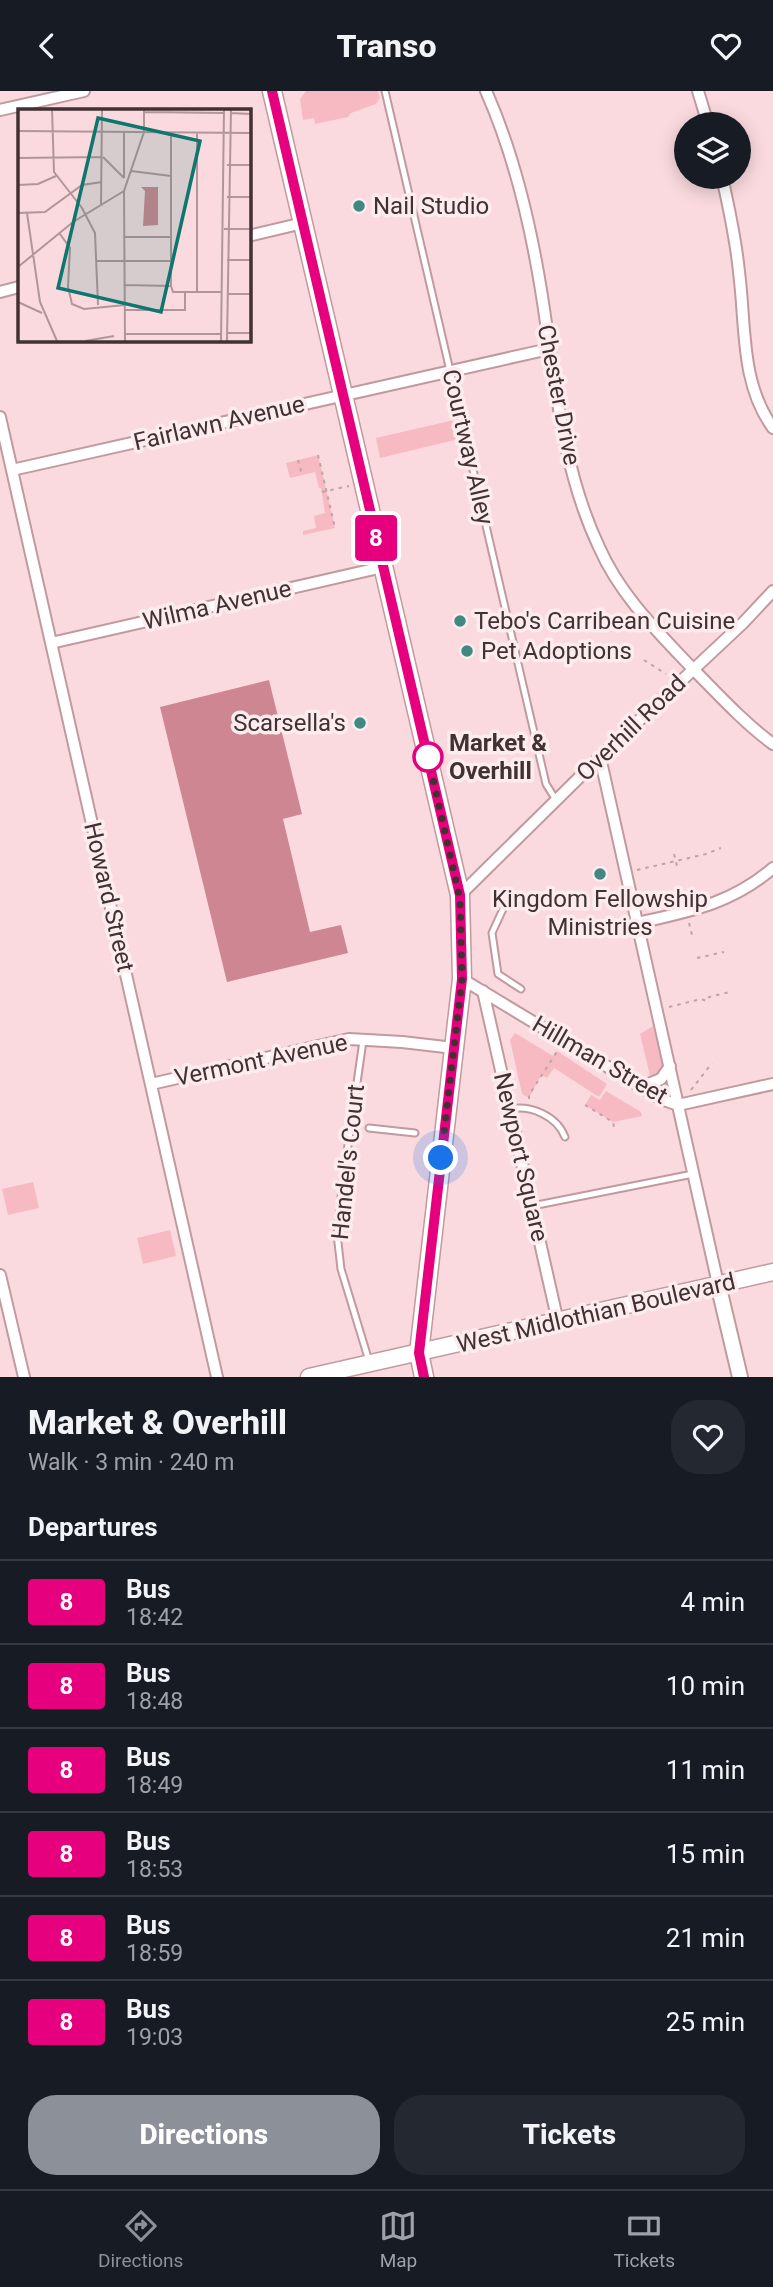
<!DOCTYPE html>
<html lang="en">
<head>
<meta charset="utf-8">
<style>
	:root { --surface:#171b24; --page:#242831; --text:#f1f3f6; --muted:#9ea1a6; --line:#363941; --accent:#8c9099 }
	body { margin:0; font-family:Roboto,sans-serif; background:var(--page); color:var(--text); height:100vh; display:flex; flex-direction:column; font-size:26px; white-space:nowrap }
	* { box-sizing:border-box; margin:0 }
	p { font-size:23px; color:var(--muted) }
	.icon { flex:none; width:38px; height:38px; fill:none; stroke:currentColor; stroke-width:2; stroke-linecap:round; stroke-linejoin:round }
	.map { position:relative; height:1286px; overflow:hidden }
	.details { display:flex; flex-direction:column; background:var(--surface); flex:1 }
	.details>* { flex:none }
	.badge { padding:0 14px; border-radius:5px; font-size:24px; line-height:46px }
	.tools { position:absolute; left:674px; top:21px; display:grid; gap:14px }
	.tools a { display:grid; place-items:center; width:77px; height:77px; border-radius:50%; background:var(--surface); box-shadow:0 4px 18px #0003; font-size:35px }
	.you { position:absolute; width:35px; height:35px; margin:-18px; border:5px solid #fff; border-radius:50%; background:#1a73e8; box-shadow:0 0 0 10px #1a73e833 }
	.map>.badge { position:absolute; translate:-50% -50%; box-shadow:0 0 0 4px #fff }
	h2 { padding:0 28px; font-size:26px; line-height:63px }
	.round { display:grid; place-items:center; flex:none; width:74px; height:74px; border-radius:28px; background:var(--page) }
	.head { display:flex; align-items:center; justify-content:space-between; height:119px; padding:0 28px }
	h1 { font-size:33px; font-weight:800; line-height:52px }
	.primary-button { display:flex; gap:14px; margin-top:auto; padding:14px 28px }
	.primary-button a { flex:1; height:80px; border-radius:28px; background:var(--accent); color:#fff; font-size:28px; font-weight:800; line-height:80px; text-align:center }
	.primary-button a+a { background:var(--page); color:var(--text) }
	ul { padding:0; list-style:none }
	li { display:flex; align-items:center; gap:21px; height:84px; padding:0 28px; border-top:2px solid var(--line) }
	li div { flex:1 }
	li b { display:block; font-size:26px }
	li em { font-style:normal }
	li .badge { min-width:77px; font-weight:700; text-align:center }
	header { display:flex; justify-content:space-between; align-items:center; height:91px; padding:0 28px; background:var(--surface); font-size:32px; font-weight:800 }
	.tab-bar { display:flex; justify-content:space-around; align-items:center; height:98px; border-top:2px solid var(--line); background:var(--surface); font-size:19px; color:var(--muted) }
	.tab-bar a { display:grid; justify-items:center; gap:4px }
	.tab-bar .active { color:var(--accent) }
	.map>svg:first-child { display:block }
</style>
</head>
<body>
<header><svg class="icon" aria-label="back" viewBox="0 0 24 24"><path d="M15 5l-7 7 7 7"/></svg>Transo<svg class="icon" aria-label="heart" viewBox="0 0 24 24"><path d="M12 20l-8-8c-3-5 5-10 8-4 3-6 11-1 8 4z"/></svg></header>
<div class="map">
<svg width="773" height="1286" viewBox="0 0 773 1286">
	<rect width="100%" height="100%" fill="#fadade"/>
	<path fill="#f7bac3" d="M306,0H378L380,7L376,13L351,22L348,26L315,33L314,27L303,29L300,8Z
		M454,329L459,348L380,367L376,347Z
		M318,364L335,437L303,444V440L316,437L314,425L325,422L321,397H319L315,381L290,387L286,372Z
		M653,935L663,975L661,981L651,989L640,943Z
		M515,942L553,965L557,960L607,993L599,1006L554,977L547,987L541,984L529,1007L522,1003L510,949Z
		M606,1000L641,1021L642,1025L613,1031L585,1014L591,1004L600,1009Z
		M33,1091L39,1117L8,1124L2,1098Z
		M170,1139L176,1165L143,1173L137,1147Z"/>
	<path fill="#ce8692" d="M269,589L302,723L283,728L310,841L341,834L348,862L227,891L160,616Z"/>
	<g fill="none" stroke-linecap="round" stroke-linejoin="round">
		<defs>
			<path id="service" d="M385,0L546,693L556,709
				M503,818L492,842L498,883L521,898
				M363,950L343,1089L337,1143L341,1178L369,1270
				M510,1018C531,1014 557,1025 565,1046
				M369,1037L415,1042
				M532,1115L693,1083"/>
			<path id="minor" d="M486,0C514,63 530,131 541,199C555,285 561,376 599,456C620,504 657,540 692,577C718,603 743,631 773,653
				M698,0L708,33
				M0,19L84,0
				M722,86C729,117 736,149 739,181C746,234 740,292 773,337
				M248,145L303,132
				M0,201L19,196
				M0,326L217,1286
				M12,379L549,258
				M51,552L383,476
				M600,666L718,1193
				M460,804L600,666L743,532L773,500
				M638,832C690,820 731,813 773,777
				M462,888L661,1008L678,1014
				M483,900L558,1231
				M151,993L349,948L402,951L454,957
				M641,996L661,988L670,975
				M678,1014L773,993
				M0,1184L24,1286"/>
			<path id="tertiary" d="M718,1193L740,1286"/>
			<path id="secondary" d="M309,1286L773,1181"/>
			<path id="primary" d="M272,0L460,804L462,888L419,1262L424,1286"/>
		</defs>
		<use href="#service" stroke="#c09a9f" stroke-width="9"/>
		<use href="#minor" stroke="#c09a9f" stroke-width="14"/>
		<use href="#tertiary" stroke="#c09a9f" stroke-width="18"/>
		<use href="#secondary" stroke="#c09a9f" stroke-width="19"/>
		<use href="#primary" stroke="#c09a9f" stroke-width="21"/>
		<path stroke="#bea3a7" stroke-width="2" stroke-dasharray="3.5 5" stroke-linecap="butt" d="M318,364L335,437
			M298,369L302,384
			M322,401L349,395
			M644,569L666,583
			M674,763L677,775
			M637,779L706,763L721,757
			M689,832L692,844
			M697,867L724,861
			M669,916L701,908L707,910L709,906L730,901
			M691,999L712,972
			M529,1008V1004L558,959
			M585,1014L613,1031L614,1036"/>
		<use href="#service" stroke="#fff" stroke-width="5"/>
		<use href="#minor" stroke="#fff" stroke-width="10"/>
		<use href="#tertiary" stroke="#fff" stroke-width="14"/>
		<use href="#secondary" stroke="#fff" stroke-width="16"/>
		<use href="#primary" stroke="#fff" stroke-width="18"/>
	</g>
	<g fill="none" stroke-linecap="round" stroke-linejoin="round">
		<defs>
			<path id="line" d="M272,0L460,804L462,888L419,1262L424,1286"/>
		</defs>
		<use href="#line" stroke="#fff" stroke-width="16"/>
		<use href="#line" stroke="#e6007e" stroke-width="10"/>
		<path stroke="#413133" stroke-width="7" stroke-dasharray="0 12.6" d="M428,666L460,808L462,888L441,1067"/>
	</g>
	<g fill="#418883" stroke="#fcecee" stroke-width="2.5">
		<circle cx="359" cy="115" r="7"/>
		<circle cx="460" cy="530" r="7"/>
		<circle cx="467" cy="560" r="7"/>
		<circle cx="360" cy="632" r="7"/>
		<circle cx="600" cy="783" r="7"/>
	</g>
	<circle fill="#fff" stroke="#e6007e" stroke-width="3.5" cx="428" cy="666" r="14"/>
	<g text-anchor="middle" stroke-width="7" stroke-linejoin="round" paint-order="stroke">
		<g font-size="24" fill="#413133" stroke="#fcecee" text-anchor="start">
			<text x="373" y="123">Nail Studio</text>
			<text x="474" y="538">Tebo's Carribean Cuisine</text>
			<text x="481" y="568">Pet Adoptions</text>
			<text x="346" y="640" text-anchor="end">Scarsella's</text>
			<text x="600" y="816" text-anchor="middle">Kingdom Fellowship<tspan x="600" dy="28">Ministries</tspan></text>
		</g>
		<g font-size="24" fill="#413133" stroke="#fcecee">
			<text transform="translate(559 304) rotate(79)" y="8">Chester Drive</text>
			<text transform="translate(219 332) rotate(-13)" y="8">Fairlawn Avenue</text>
			<text transform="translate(468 356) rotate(77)" y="8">Courtway Alley</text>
			<text transform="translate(217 514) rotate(-13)" y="8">Wilma Avenue</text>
			<text transform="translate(631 637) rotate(-44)" y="8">Overhill Road</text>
			<text transform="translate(109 806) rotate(77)" y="8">Howard Street</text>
			<text transform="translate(261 969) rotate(-12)" y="8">Vermont Avenue</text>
			<text transform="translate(600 969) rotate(30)" y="8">Hillman Street</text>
			<text transform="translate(521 1066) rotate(77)" y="8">Newport Square</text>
			<text transform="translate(348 1071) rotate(-84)" y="8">Handel's Court</text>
			<text transform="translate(596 1222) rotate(-13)" y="8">West Midlothian Boulevard</text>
		</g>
		<g font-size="24" font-weight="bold" fill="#413133" stroke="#fcecee" text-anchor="start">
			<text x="449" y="660">Market &amp;<tspan x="449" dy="28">Overhill</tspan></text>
		</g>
	</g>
	<g transform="translate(18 18)">
		<rect width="233" height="233" fill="#fadade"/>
		<path d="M123,78H140V116L125,117L127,82Z" fill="#ce8692"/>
		<path fill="none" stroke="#b0969a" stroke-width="2" d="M34,0L36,63L64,99L77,124L80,196M126,3L206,4M212,4L233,5M0,22L233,24M85,48L106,69M0,49L84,48M209,56H233M113,62L153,67M106,69V23M0,76L20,75L38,67M209,88H233M83,95L84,0M0,104L27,103L64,76L84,73M9,104L22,193L39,232M206,120H233M42,125L52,139L50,178L54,195L66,200L107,196M107,128H153M209,151H233M78,152H153M0,158L55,113L106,82M107,176L153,177M153,177V23M153,177L155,183H203M179,183V23M209,185H233M0,193L24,204M107,201H167V183M209,224H233M107,225H203M67,232L96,227M107,232L106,82L126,23V0M203,232L206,0M209,232L213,0"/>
		<path fill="#0f766e" fill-opacity="0.15" stroke="#0f766e" stroke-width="3.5" d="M80,9L182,32L143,203L40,179Z"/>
		<rect width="233" height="233" fill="none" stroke="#413133" stroke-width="3.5"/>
	</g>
</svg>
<div class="tools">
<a><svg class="icon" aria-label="layers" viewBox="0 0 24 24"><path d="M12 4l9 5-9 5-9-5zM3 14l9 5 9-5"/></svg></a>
</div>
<div class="you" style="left:441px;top:1067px"></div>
<b class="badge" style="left:376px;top:447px;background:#e6007e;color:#fff">8</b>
</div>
<section class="details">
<div class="head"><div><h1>Market &amp; Overhill</h1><p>Walk · 3 min · 240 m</p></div><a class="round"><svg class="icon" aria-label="heart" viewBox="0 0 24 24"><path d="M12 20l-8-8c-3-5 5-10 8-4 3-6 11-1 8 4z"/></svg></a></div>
<h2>Departures</h2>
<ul>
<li><span class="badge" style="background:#e6007e;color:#fff">8</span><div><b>Bus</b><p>18:42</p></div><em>4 min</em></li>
<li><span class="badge" style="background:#e6007e;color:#fff">8</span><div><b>Bus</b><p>18:48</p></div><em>10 min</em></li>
<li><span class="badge" style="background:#e6007e;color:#fff">8</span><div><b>Bus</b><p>18:49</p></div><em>11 min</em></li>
<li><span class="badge" style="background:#e6007e;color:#fff">8</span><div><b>Bus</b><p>18:53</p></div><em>15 min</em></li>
<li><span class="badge" style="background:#e6007e;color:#fff">8</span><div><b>Bus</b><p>18:59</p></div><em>21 min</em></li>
<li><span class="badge" style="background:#e6007e;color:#fff">8</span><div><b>Bus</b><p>19:03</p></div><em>25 min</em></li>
</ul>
<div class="primary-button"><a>Directions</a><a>Tickets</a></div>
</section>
<nav class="tab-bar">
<a class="active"><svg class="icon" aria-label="directions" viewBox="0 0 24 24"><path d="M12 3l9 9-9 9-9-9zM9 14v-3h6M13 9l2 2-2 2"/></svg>Directions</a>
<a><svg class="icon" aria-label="map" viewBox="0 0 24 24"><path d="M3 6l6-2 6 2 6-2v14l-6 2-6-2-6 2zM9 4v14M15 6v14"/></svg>Map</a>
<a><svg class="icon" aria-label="tickets" viewBox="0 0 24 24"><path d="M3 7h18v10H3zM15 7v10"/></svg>Tickets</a>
</nav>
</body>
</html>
